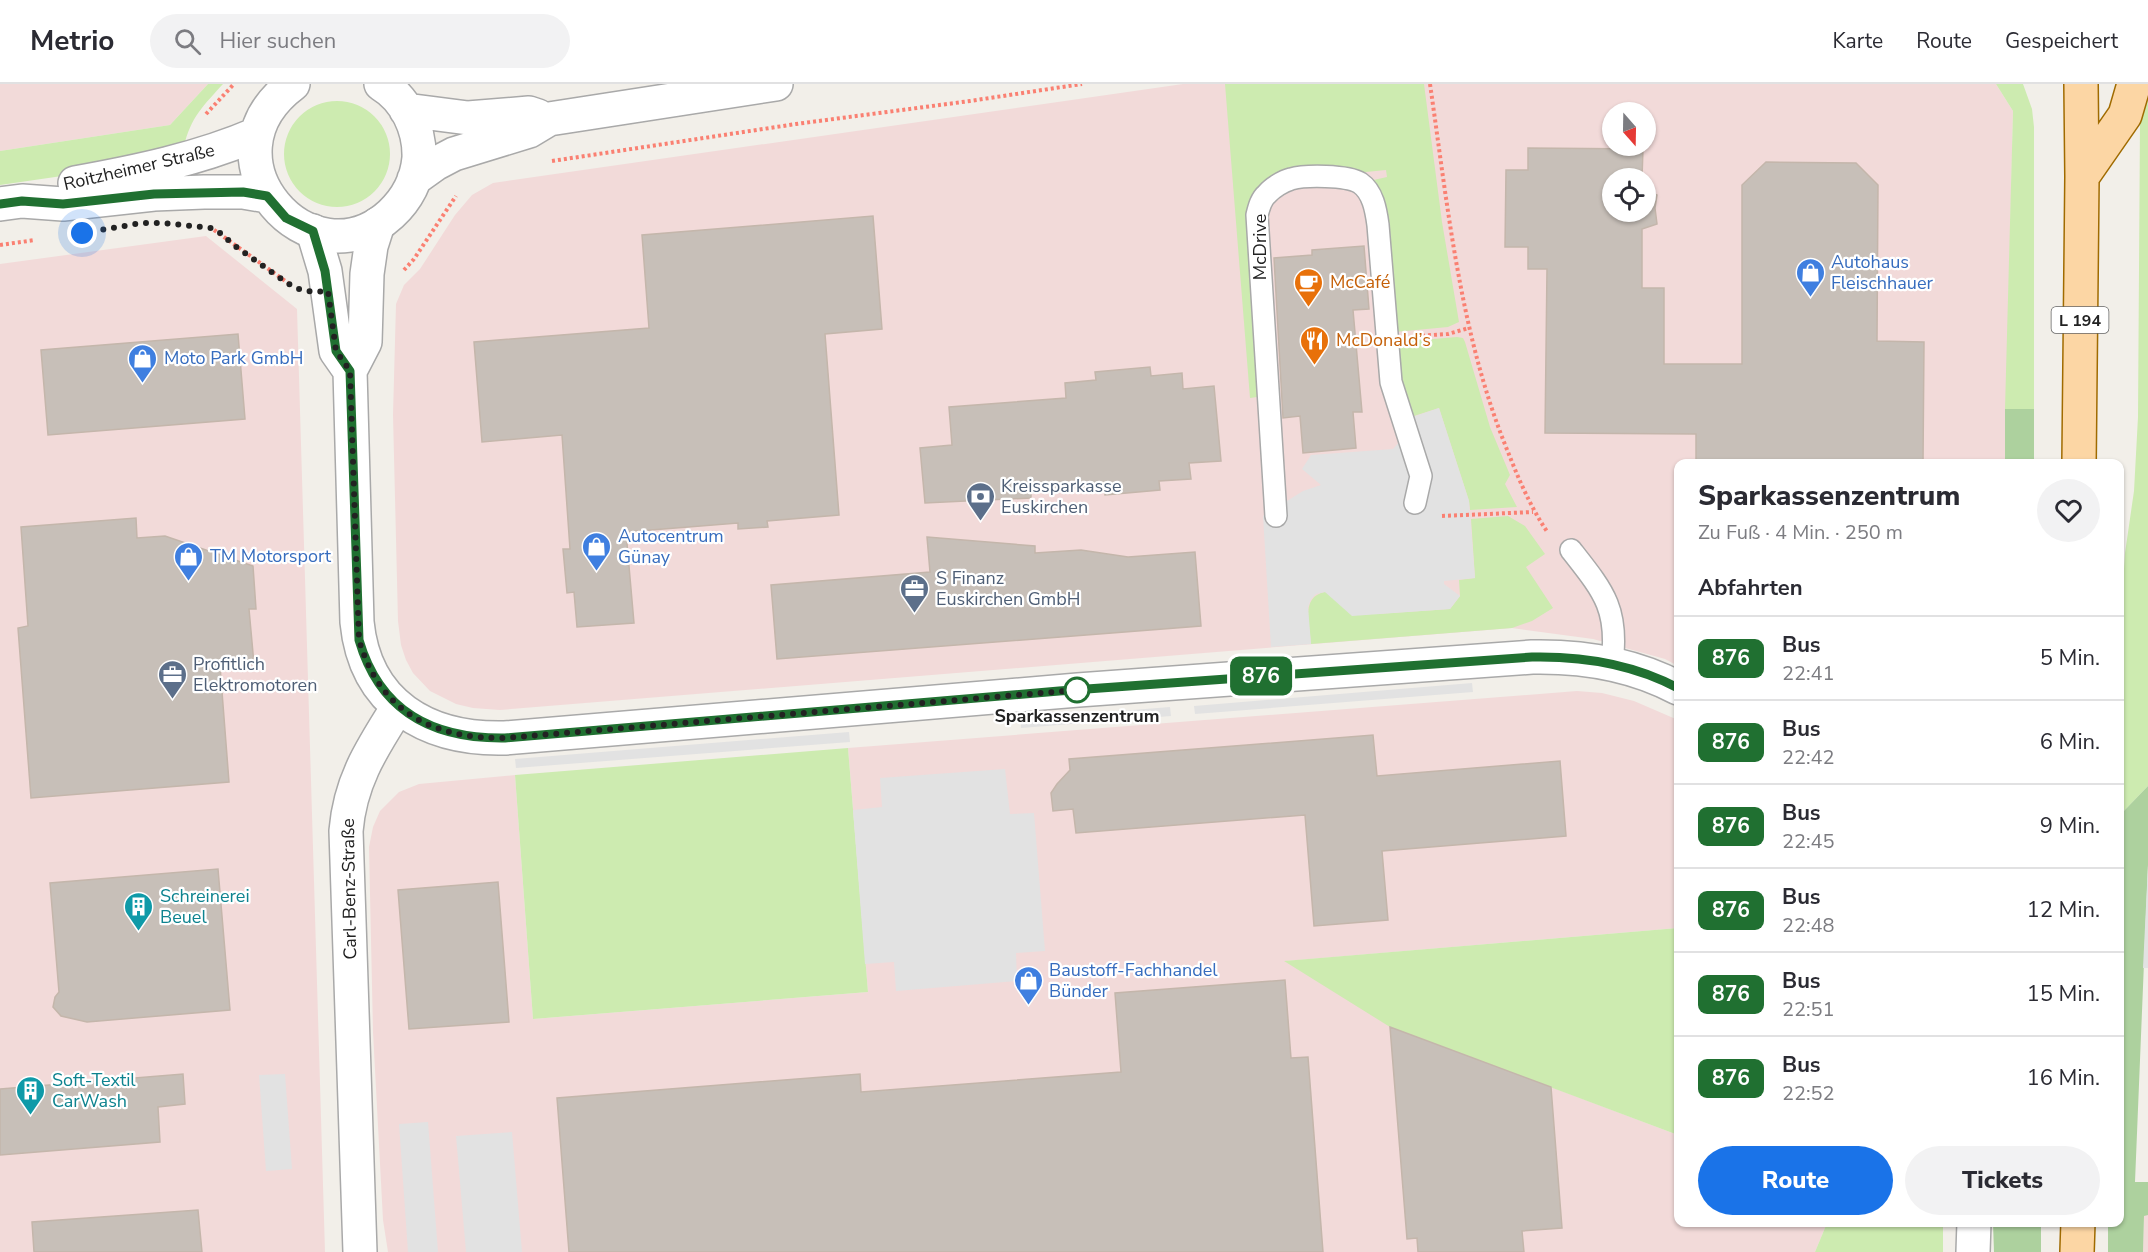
<!DOCTYPE html>
<html lang="de">
<head>
<meta charset="utf-8">
<style>
	:root { --surface:#fff; --page:#f2f2f3; --text:#2b2b33; --muted:#7c7c81; --line:#e1e1e2; --accent:#1a73e8 }
	body { margin:0; font-family:"Nunito Sans",sans-serif; background:var(--page); color:var(--text); height:100vh; display:flex; flex-direction:column; font-size:22px; white-space:nowrap }
	* { box-sizing:border-box; margin:0 }
	p { font-size:20px; color:var(--muted) }
	.icon { flex:none; width:33px; height:33px; fill:none; stroke:currentColor; stroke-width:2; stroke-linecap:round; stroke-linejoin:round }
	.map { position:relative; flex:1; overflow:hidden }
	.drawer { position:absolute; left:1674px; top:375px; width:450px; height:768px; display:flex; flex-direction:column; background:var(--surface); border-radius:12px; box-shadow:0 2px 4px #0004 }
	.drawer>* { flex:none }
	.badge { padding:0 12px; border-radius:9px; font-size:21px; line-height:39px }
	.needle { width:39px; rotate:160deg }
	.controls { position:absolute; left:1602px; top:18px; display:grid; gap:12px }
	.controls a { display:grid; place-items:center; width:54px; height:54px; border-radius:50%; background:var(--surface); box-shadow:0 2px 4px #0004; font-size:30px }
	.you { position:absolute; width:30px; height:30px; margin:-15px; border:4px solid #fff; border-radius:50%; background:#1a73e8; box-shadow:0 0 0 9px #1a73e833 }
	.map>.badge { position:absolute; translate:-50% -50%; box-shadow:0 0 0 3px #fff }
	h2 { padding:0 24px; font-size:22px; line-height:54px }
	.round { display:grid; place-items:center; flex:none; width:63px; height:63px; border-radius:32px; background:var(--page) }
	.summary { display:flex; align-items:center; justify-content:space-between; height:102px; padding:0 24px }
	h1 { font-size:28px; font-weight:800; line-height:45px }
	.cta { display:flex; gap:12px; margin-top:auto; padding:12px 24px }
	.cta a { flex:1; height:69px; border-radius:36px; background:var(--accent); color:#fff; font-size:24px; font-weight:800; line-height:69px; text-align:center }
	.cta a+a { background:var(--page); color:var(--text) }
	ul { padding:0; list-style:none }
	li { display:flex; align-items:center; gap:18px; height:84px; padding:0 24px; border-top:2px solid var(--line) }
	li div { flex:1 }
	li b { display:block; font-size:22px }
	li em { font-style:normal }
	li .badge { min-width:66px; font-weight:700; text-align:center }
	header { display:flex; align-items:center; gap:36px; box-sizing:border-box; height:84px; padding:0 30px; background:var(--surface); border-bottom:2px solid var(--line) }
	header strong { font-size:28px }
	nav { display:flex; gap:33px; margin-inline-start:auto; font-size:21px }
	.search { width:420px; height:54px; background:var(--page); display:flex; align-items:center; gap:15px; box-sizing:border-box; padding:0 21px; border-radius:33px; color:var(--muted); font-size:22px }
	.map>svg:first-child { display:block }
</style>
</head>
<body>
<header>
<strong>Metrio</strong>
<div class="search"><svg class="icon" aria-label="search" viewBox="0 0 24 24"><circle cx="10" cy="10" r="6"/><path d="M15 15l6 6"/></svg>Hier suchen</div>
<nav><a>Karte</a><a>Route</a><a>Gespeichert</a></nav>
</header>
<div class="map">
<svg width="2148" height="1168" viewBox="0 0 2148 1168">
	<rect width="100%" height="100%" fill="#f2efe9"/>
	<path fill="#f2dad9" fill-rule="evenodd" d="M0,0H208L170,41L0,67Z
		M1183,0H1996L2013,27L2005,379L1678,380V582L1665,575L1593,555L1512,544L500,626L473,624L456,620L430,607L413,589L406,576L401,561L398,537L393,331L396,220L404,201L420,185L455,131L472,111L493,99ZM1612,28H1646V62H1612ZM1612,94H1646V128H1612Z
		M206,152L297,225L325,1168H0V180Z
		M1577,607L1602,609L1634,617L1678,636V844L1286,877L1551,1003L1678,1051V1138L1827,1139L1815,1168H388L383,1136L373,948L369,763L373,743L380,727L399,708L419,700L515,691L533,935L868,908L848,664Z
		M2144,1131H2148V1168H2143Z"/>
	<path fill="#cdebb0" d="M208,0H223C204,21 190,34 184,63L62,92L0,101V67L170,41Z
		M1225,0H1424L1442,138L1459,238L1448,243L1395,248L1369,97L1387,93L1386,86L1266,98L1261,309L1257,313L1250,314Z
		M1996,0H2023L2032,25L2034,43V325H2005L2013,27Z
		M2148,0V702L2120,731L2122,515L2125,469L2134,407L2138,333L2140,38L2143,14Z
		M284 70a53 53 0 1 1 106 0a53 53 0 1 1-106 0Z
		M1457,253L1463,254L1465,258L1490,343L1510,391L1505,400L1517,423L1470,426L1469,417L1439,324L1411,333L1400,297L1397,258Z
		M1508,432L1525,442L1545,470L1526,483L1553,524L1532,537L1512,544L1311,560C1310,541 1300,513 1325,508L1376,530L1450,525L1460,512L1459,496L1475,494L1471,435Z
		M848,664L868,908L533,935L515,691Z
		M1678,844V1051L1390,943L1284,877Z
		M1827,1139H1943V1168H1815Z"/>
	<path fill="#add19e" d="M2005,325H2034V379H2005Z
		M2148,702V781L2135,1098H2148V1131L2144,1132L2143,1168H2108V1139L2120,1138V731Z
		M1993,1139H2041V1168H1994Z"/>
	<path fill="#e2e2e2" d="M1439,324L1469,417L1475,494L1444,497V500L1460,512L1450,525L1352,532L1325,508L1316,510L1311,515L1308,523L1311,560L1271,563L1263,432L1303,407L1321,401L1302,385L1311,371L1393,365L1401,356L1395,339Z
		M1472,599L1473,608L1195,630L1194,622Z
		M1170,623L1171,632L1021,644V635Z
		M849,648L850,658L516,684L515,675Z
		M1005,685L1010,730L1034,729L1045,867L1016,869L1017,897L896,907L894,878L865,880L853,726L882,723L880,694Z
		M2148,781V884H2143Z
		M285,990L292,1085L266,1087L259,991Z
		M428,1038L438,1168H408L399,1040Z
		M512,1048L522,1168H466L456,1052Z"/>
	<path fill="#c7bfb8" stroke="#c4b6ab" stroke-width="1.5" d="M1528,64L1643,65L1642,94H1612V128H1646V107L1657,111L1655,124L1657,140L1642,145V204H1664V280H1742V101L1766,78L1856,79L1878,101L1877,257L1924,258L1923,380H1696V350L1545,349L1547,185H1528V163H1505L1506,86H1528Z
		M873,132L882,245L825,250L839,431L767,437L768,443L738,445V439L626,448L634,539L577,543L574,508L567,509L563,465H570L562,351L482,358L474,258L649,244L642,151Z
		M1364,162L1369,225L1353,226L1362,328H1353L1356,364L1303,369L1300,332L1283,334L1274,174L1312,171V166Z
		M238,250L245,335L48,351L41,266Z
		M1150,283L1151,292L1182,289L1183,305L1214,302L1221,377L1189,379L1191,395L1159,397L1160,406L1105,411L1104,402L1031,408V414L925,419L920,364L952,361L949,323L1066,314L1065,299L1096,296L1095,288Z
		M136,434L137,454L165,452L253,482L256,525H249L254,580L220,582L229,698L31,714L18,544L28,542L21,443Z
		M927,453L1035,462V469L1081,466L1128,473L1195,468L1201,542L777,575L771,501L930,488Z
		M1373,651L1377,692L1560,677L1566,752L1382,767L1388,836L1314,842L1305,731L1076,749L1073,725L1053,727L1051,709L1057,700L1070,686L1069,675Z
		M218,785L230,926L87,938L61,932L53,923L55,913L59,908L50,799Z
		M498,798L509,938L409,945L398,806Z
		M1285,896L1291,974L1308,973L1323,1168H569L557,1014L860,990L861,1008L1121,988L1115,909Z
		M1390,943L1551,1003L1562,1144L1522,1147L1524,1168H1418L1417,1154L1407,1155Z
		M183,990L185,1020L158,1023L160,1058L0,1071V1005Z
		M198,1126L202,1168H34L32,1138Z"/>
	<g fill="none" stroke-linecap="round" stroke-linejoin="round">
		<defs>
			<path id="service" d="M1276,432L1257,131C1259,123 1261,115 1267,110C1272,104 1283,97 1291,95C1305,91 1347,91 1360,99C1373,108 1376,126 1378,141L1391,298L1421,392L1415,419
				M1571,466C1604,508 1619,525 1612,580"/>
			<path id="minor" d="M378,140L371,162L367,190L365,258L350,287L357,538C365,620 427,656 505,654L1078,606L1532,573C1583,572 1633,580 1678,604
				M313,147L325,187L336,267L350,287
				M360,1168L346,747C350,697 372,664 398,623
				M1973,1168L1974,1138"/>
			<path id="tertiary" d="M293,0C194,74 311,204 391,130C407,115 417,96 419,74C420,45 406,15 381,0
				M406,26L468,34L529,29L538,32
				M414,95L435,80L454,70L529,47L549,35L776,0
				M75,99C136,88 199,75 257,50
				M0,120L22,117L63,120L154,110L204,108H243L267,112"/>
			<path id="primary" d="M2082,93L2125,31L2134,0
				M2079,380L2082,93L2081,0
				M2077,1168L2078,1138"/>
		</defs>
		<use href="#service" stroke="#a9a9a9" stroke-width="24"/>
		<use href="#minor" stroke="#a9a9a9" stroke-width="36"/>
		<use href="#tertiary" stroke="#a9a9a9" stroke-width="36"/>
		<use href="#primary" stroke="#a06b00" stroke-width="36"/>
		<path stroke="#fa8072" stroke-width="4" stroke-dasharray="3 3" stroke-linecap="butt" d="M1430,0C1448,124 1460,251 1508,368C1519,396 1531,424 1548,449
			M206,30L234,0
			M552,77L796,40L970,17L1082,0
			M214,146L291,201
			M0,161L35,156
			M404,186L414,175L456,112
			M1416,252L1448,250L1469,244
			M1442,432L1533,428"/>
		<use href="#service" stroke="#fff" stroke-width="21"/>
		<use href="#minor" stroke="#fff" stroke-width="33"/>
		<use href="#tertiary" stroke="#fff" stroke-width="33"/>
		<use href="#primary" stroke="#fcd6a4" stroke-width="33"/>
	</g>
	<g fill="none" stroke-linecap="round" stroke-linejoin="round">
		<defs>
			<path id="line" d="M0,120L22,117L63,120L154,110L243,108L267,112L286,134L313,147L325,187L336,267L350,287L359,556C380,628 433,655 505,654L1059,607L1532,573C1583,572 1633,580 1678,604"/>
		</defs>
		<use href="#line" stroke="#fff" stroke-width="14"/>
		<use href="#line" stroke="#207031" stroke-width="9"/>
		<path stroke="#222" stroke-width="6" stroke-dasharray="0 10.8" d="M82,149L142,139H163L211,144L219,148L235,162L287,199L301,206L315,208L328,207L336,267L350,287L359,556C380,628 433,655 505,654L1077,606"/>
	</g>
	<defs>
		<symbol id="shop-pin" viewBox="-11 -11 22 30"><path d="M0 17L-7.5 6A9.5 9.5 0 1 1 7.5 6Z" fill="#3f7fe0" stroke="#fff"/><path d="M-5-2.5h2.3a2.7 3.5 0 0 1 5.4 0H5L5.5 6h-11ZM-1.5-2.5h3a1.5 2.3 0 0 0-3 0Z" fill="#fff"/></symbol>
		<symbol id="cafe-pin" viewBox="-11 -11 22 30"><path d="M0 17L-7.5 6A9.5 9.5 0 1 1 7.5 6Z" fill="#e8710a" stroke="#fff"/><path d="M-5.5-4.5H6V0H3Q3 3.5 0 3.5H-2.5Q-5.5 3.5-5.5 0ZM3-3.2v2h1.7v-2ZM-6 4.5H4V6H-6Z" fill="#fff"/></symbol>
		<symbol id="restaurant-pin" viewBox="-11 -11 22 30"><path d="M0 17L-7.5 6A9.5 9.5 0 1 1 7.5 6Z" fill="#e8710a" stroke="#fff"/><path d="M-5-6h1v4h1v-4h1v4h1v-4h1v5L-1.5 .5V6h-2V.5L-5-1ZM5-6V6H3V1.5H1.5Q1.5-4 5-6Z" fill="#fff"/></symbol>
		<symbol id="bank-pin" viewBox="-11 -11 22 30"><path d="M0 17L-7.5 6A9.5 9.5 0 1 1 7.5 6Z" fill="#5c6f8a" stroke="#fff"/><path d="M-6-4H6V4H-6ZM0-2.3a2.3 2.3 0 1 0 0 4.6a2.3 2.3 0 1 0 0-4.6Z" fill="#fff"/></symbol>
		<symbol id="office-pin" viewBox="-11 -11 22 30"><path d="M0 17L-7.5 6A9.5 9.5 0 1 1 7.5 6Z" fill="#5c6f8a" stroke="#fff"/><path d="M-6-3h4V-5.5h4V-3h4V5H-6ZM-1-4.5V-3h2v-1.5ZM-6 0V1H6V0Z" fill="#fff"/></symbol>
		<symbol id="building-pin" viewBox="-11 -11 22 30"><path d="M0 17L-7.5 6A9.5 9.5 0 1 1 7.5 6Z" fill="#0f9aa8" stroke="#fff"/><path d="M-4-6H4V6H1V3H-1V6H-4ZM-2.5-4.3h1.7v1.8h-1.7ZM.8-4.3h1.7v1.8H.8ZM-2.5-1h1.7V.8h-1.7ZM.8-1h1.7V.8H.8Z" fill="#fff"/></symbol>
	</defs>
	<g fill-rule="evenodd">
		<use href="#shop-pin" x="1794" y="172" width="33" height="45"/>
		<use href="#cafe-pin" x="1292" y="182" width="33" height="45"/>
		<use href="#restaurant-pin" x="1298" y="240" width="33" height="45"/>
		<use href="#shop-pin" x="126" y="258" width="33" height="45"/>
		<use href="#bank-pin" x="964" y="396" width="33" height="45"/>
		<use href="#shop-pin" x="580" y="446" width="33" height="45"/>
		<use href="#shop-pin" x="172" y="456" width="33" height="45"/>
		<use href="#office-pin" x="898" y="488" width="33" height="45"/>
		<use href="#office-pin" x="156" y="574" width="33" height="45"/>
		<use href="#building-pin" x="122" y="806" width="33" height="45"/>
		<use href="#shop-pin" x="1012" y="880" width="33" height="45"/>
		<use href="#building-pin" x="14" y="990" width="33" height="45"/>
	</g>
	<circle fill="#fff" stroke="#207031" stroke-width="3" cx="1077" cy="606" r="12"/>
	<g text-anchor="middle" stroke-width="4.5" stroke-linejoin="round" paint-order="stroke">
		<rect fill="#fff" stroke="#646464" stroke-width="1.5" x="2051.5" y="223" width="57" height="26" rx="4.5"/>
		<g font-size="16" font-weight="bold" fill="#222">
			<text x="2080" y="242">L 194</text>
		</g>
		<g font-size="18" fill="#222" stroke="#fff">
			<text transform="translate(139 83) rotate(-13)" y="6">Roitzheimer Straße</text>
			<text transform="translate(1260 163) rotate(-90)" y="6">McDrive</text>
			<text transform="translate(349 805) rotate(-91)" y="6">Carl-Benz-Straße</text>
		</g>
		<g font-size="18" fill="#366cbe" stroke="#fff" text-anchor="start">
			<text x="1831" y="184">Autohaus<tspan x="1831" dy="21">Fleischhauer</tspan></text>
			<text x="164" y="280">Moto Park GmbH</text>
			<text x="618" y="458">Autocentrum<tspan x="618" dy="21">Günay</tspan></text>
			<text x="210" y="478">TM Motorsport</text>
			<text x="1049" y="892">Baustoff-Fachhandel<tspan x="1049" dy="21">Bünder</tspan></text>
		</g>
		<g font-size="18" fill="#c56008" stroke="#fff" text-anchor="start">
			<text x="1330" y="204">McCafé</text>
			<text x="1336" y="262">McDonald’s</text>
		</g>
		<g font-size="18" fill="#4e5e75" stroke="#fff" text-anchor="start">
			<text x="1001" y="408">Kreissparkasse<tspan x="1001" dy="21">Euskirchen</tspan></text>
			<text x="936" y="500">S Finanz<tspan x="936" dy="21">Euskirchen GmbH</tspan></text>
			<text x="193" y="586">Profitlich<tspan x="193" dy="21">Elektromotoren</tspan></text>
		</g>
		<g font-size="18" font-weight="bold" fill="#222" stroke="#fff">
			<text x="1077" y="638">Sparkassenzentrum</text>
		</g>
		<g font-size="18" fill="#0d838f" stroke="#fff" text-anchor="start">
			<text x="160" y="818">Schreinerei<tspan x="160" dy="21">Beuel</tspan></text>
			<text x="52" y="1002">Soft-Textil<tspan x="52" dy="21">CarWash</tspan></text>
		</g>
	</g>
</svg>
<div class="controls">
<a><svg class="needle" viewBox="-14 -14 28 28"><path d="M0-13l5 13h-10z" fill="#e53935"/><path d="M0 13l5-13h-10z" fill="#7c7c81"/></svg></a>
<a><svg class="icon" aria-label="locate" viewBox="0 0 24 24"><circle cx="12" cy="12" r="6"/><path d="M12 2v4M12 18v4M2 12h4M18 12h4"/></svg></a>
</div>
<div class="you" style="left:82px;top:149px"></div>
<b class="badge" style="left:1261px;top:592px;background:#207031;color:#fff">876</b>
<section class="drawer">
<div class="summary"><div><h1>Sparkassenzentrum</h1><p>Zu Fuß · 4 Min. · 250 m</p></div><a class="round"><svg class="icon" aria-label="heart" viewBox="0 0 24 24"><path d="M12 20l-8-8c-3-5 5-10 8-4 3-6 11-1 8 4z"/></svg></a></div>
<h2>Abfahrten</h2>
<ul>
<li><span class="badge" style="background:#207031;color:#fff">876</span><div><b>Bus</b><p>22:41</p></div><em>5 Min.</em></li>
<li><span class="badge" style="background:#207031;color:#fff">876</span><div><b>Bus</b><p>22:42</p></div><em>6 Min.</em></li>
<li><span class="badge" style="background:#207031;color:#fff">876</span><div><b>Bus</b><p>22:45</p></div><em>9 Min.</em></li>
<li><span class="badge" style="background:#207031;color:#fff">876</span><div><b>Bus</b><p>22:48</p></div><em>12 Min.</em></li>
<li><span class="badge" style="background:#207031;color:#fff">876</span><div><b>Bus</b><p>22:51</p></div><em>15 Min.</em></li>
<li><span class="badge" style="background:#207031;color:#fff">876</span><div><b>Bus</b><p>22:52</p></div><em>16 Min.</em></li>
</ul>
<div class="cta"><a>Route</a><a>Tickets</a></div>
</section>
</div>
</body>
</html>
